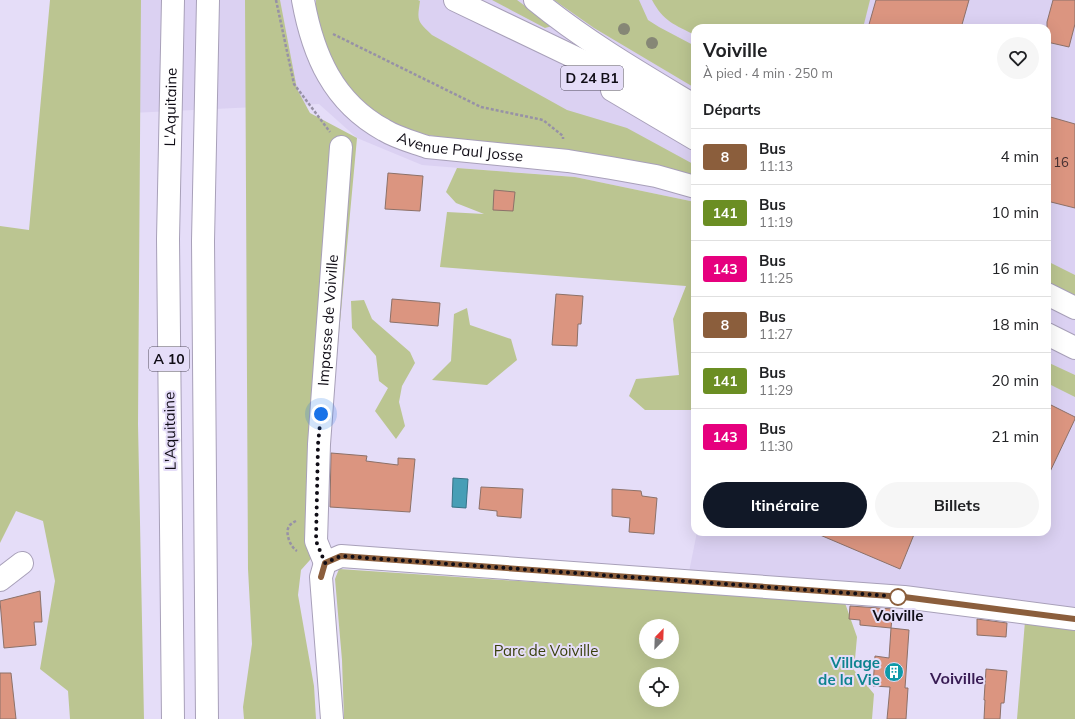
<!DOCTYPE html>
<html lang="fr">
<head>
<meta charset="utf-8">
<style>
	:root { --surface:#fff; --page:#f6f6f6; --text:#202124; --muted:#757577; --line:#e0e0e0; --accent:#111827 }
	body { margin:0; font-family:Mulish,sans-serif; background:var(--page); color:var(--text); height:100vh; display:flex; flex-direction:column; font-size:15px; white-space:nowrap }
	* { box-sizing:border-box; margin:0 }
	p { font-size:13px; color:var(--muted) }
	.icon { flex:none; width:22px; height:22px; fill:none; stroke:currentColor; stroke-width:2; stroke-linecap:round; stroke-linejoin:round }
	.map { position:relative; flex:1; overflow:hidden }
	.drawer { position:absolute; left:691px; top:24px; width:360px; height:512px; display:flex; flex-direction:column; background:var(--surface); border-radius:12px; box-shadow:0 4px 16px #0002 }
	.drawer>* { flex:none }
	.badge { padding:0 8px; border-radius:3px; font-size:14px; line-height:26px }
	.needle { width:26px; rotate:23deg }
	.buttons { position:absolute; left:639px; top:619px; display:grid; gap:8px }
	.buttons a { display:grid; place-items:center; width:40px; height:40px; border-radius:50%; background:var(--surface); box-shadow:0 4px 16px #0002; font-size:20px }
	.you { position:absolute; width:20px; height:20px; margin:-10px; border:3px solid #fff; border-radius:50%; background:#1a73e8; box-shadow:0 0 0 6px #1a73e833 }
	.map>.badge { position:absolute; translate:-50% -50%; box-shadow:0 0 0 2px #fff }
	h2 { padding:0 12px; font-size:15px; line-height:36px }
	.round { display:grid; place-items:center; flex:none; width:42px; height:42px; border-radius:21px; background:var(--page) }
	.summary { display:flex; align-items:center; justify-content:space-between; height:68px; padding:0 12px }
	h1 { font-size:19px; font-weight:700; line-height:30px }
	.button { display:flex; gap:8px; margin-top:auto; padding:8px 12px }
	.button a { flex:1; height:46px; border-radius:24px; background:var(--accent); color:#fff; font-size:16px; font-weight:700; line-height:46px; text-align:center }
	.button a+a { background:var(--page); color:var(--text) }
	ul { padding:0; list-style:none }
	li { display:flex; align-items:center; gap:12px; height:56px; padding:0 12px; border-top:1px solid var(--line) }
	li div { flex:1 }
	li b { display:block; font-size:15px }
	li em { font-style:normal }
	li .badge { min-width:44px; font-weight:700; text-align:center }
	.map>svg:first-child { display:block }
</style>
</head>
<body>
<div class="map">
<svg width="1075" height="719" viewBox="0 0 1075 719">
	<rect width="100%" height="100%" fill="#e5ddf8"/>
	<path fill="#dbd1f2" d="M133,0H1075V627L949,612L845,603L685,592L697,532H1047V28H695V202L575,177L422,165L357,138L319,104L131,113Z"/>
	<path fill="#bbc591" fill-rule="evenodd" d="M50,0H141L138,424L144,719H70L68,691L40,669L55,581L43,521L16,511L0,543V226L29,230Z
		M245,0H280L297,89L310,113L357,138L328,453L326,506L327,541L301,570L298,595L314,686L316,719H244L243,707L252,644L248,569Z
		M316,0H418L420,1C417,21 417,21 432,35L567,110L627,128L695,165V178L658,165L595,154L492,145L415,133L374,113L341,79L324,49L316,12Z
		M492,0H517L552,26L545,28Z
		M554,0H639L648,20L659,27L695,46V88L594,28Z
		M652,0H870L863,28H695V35C675,25 663,21 652,0Z
		M457,168L575,177L695,202V410H645L629,396L636,379L679,375L673,319L686,286L440,267L447,212L484,214L456,203L446,192Z
		M1047,261L1075,275V298L1047,284Z
		M364,300L372,319L410,352L415,363L402,386L399,402L405,426L396,439L375,411L388,388L379,381L376,356L352,328L351,301Z
		M467,308L470,325L511,339L517,360L487,385L432,380L451,361L454,314Z
		M1047,362L1075,375V397L1047,383Z
		M339,569L845,603L857,637L854,670L874,694L872,719H344L342,660L335,579ZM646,626H672V652H646ZM646,674H672V700H646Z
		M1025,621L1075,628V719H1017Z"/>
	<path fill="#479eb6" stroke="#367286" d="M453,478L468,479L466,508L452,507Z"/>
	<path fill="#db9580" stroke="#8c7169" d="M876,0H969L961,28H868Z
		M1053,0H1075V24L1069,47L1047,42V22Z
		M1047,116L1075,124V208L1047,201Z
		M388,173L423,176L420,211L385,209Z
		M494,190L515,192L513,211L493,210Z
		M556,294L583,296L581,324H578L577,346L552,345Z
		M392,299L440,303L438,326L390,322Z
		M1047,403L1075,417V419L1047,478Z
		M331,453L367,456L366,461L398,465V458L415,459L410,512L330,507Z
		M481,487L523,489L521,518L497,516V511L479,509Z
		M612,489L641,491L642,496L657,498L654,534L629,532L630,518L612,516Z
		M813,532H915L900,569Z
		M40,591L42,622H34L36,645L4,648L0,601Z
		M850,606L893,609L891,628L860,625V620L849,619Z
		M977,619L1007,623L1006,637L977,635Z
		M891,628L909,630L905,688H908L906,719H887L890,687L873,686L875,656L889,658Z
		M986,669L1007,671L1004,703H1001L1000,719H984L985,700H984Z
		M0,673H11L16,719H0Z"/>
	<g fill="none" stroke-linecap="round" stroke-linejoin="round">
		<defs>
			<g id="minor">
				<path id="s1" d="M325,563L316,541L319,444L341,147"/>
				<path d="M0,580L22,563"/>
				<path d="M332,719L321,577L325,563L341,556L904,597L1075,619"/>
			</g>
			<g id="secondary">
				<path id="s2" d="M303,0C313,55 333,102 384,130C397,138 413,142 427,147L568,161L611,168L656,176L695,187"/>
				<path d="M535,0C585,41 640,73 695,106"/>
			</g>
			<path id="primary" d="M455,0L695,115
				M612,90L695,139
				M1047,294L1075,308
				M1047,334L1075,348"/>
			<g id="motorway">
				<path id="s3" d="M173,719L168,239L173,0"/>
				<path d="M207,719L203,241L208,0"/>
			</g>
		</defs>
		<use href="#minor" stroke="#a8a0b9" stroke-width="24"/>
		<use href="#secondary" stroke="#a8a0b9" stroke-width="24"/>
		<use href="#primary" stroke="#a8a0b9" stroke-width="24"/>
		<use href="#motorway" stroke="#a8a0b9" stroke-width="24"/>
		<path stroke="#9791a6" stroke-width="2.5" stroke-dasharray="3 2" stroke-linecap="butt" d="M276,0L294,84L330,132
			M333,34L481,107L543,120L563,136V139
			M296,521C294,522 292,523 290,525C284,531 290,547 297,551"/>
		<use href="#minor" stroke="#fff" stroke-width="22"/>
		<use href="#secondary" stroke="#fff" stroke-width="22"/>
		<use href="#primary" stroke="#fff" stroke-width="22"/>
		<use href="#motorway" stroke="#fff" stroke-width="22"/>
	</g>
	<g fill="#868776">
		<circle cx="624" cy="29" r="6"/>
		<circle cx="652" cy="43" r="6"/>
	</g>
	<g fill="none" stroke-linecap="round" stroke-linejoin="round">
		<defs>
			<path id="line" d="M321,577L325,563L341,556L904,597L1075,619"/>
		</defs>
		<use href="#line" stroke="#fff" stroke-width="9"/>
		<use href="#line" stroke="#8b5e3c" stroke-width="6"/>
		<path stroke="#100d16" stroke-width="4" stroke-dasharray="0 7.2" d="M321,414L318,444L316,541L325,563L341,556L904,597H898"/>
	</g>
	<defs>
		<symbol id="building-disc" viewBox="-11 -11 22 22"><circle r="9.5" fill="#0f9aa8" stroke="#e5ddf8"/><path d="M-4-6H4V6H1V3H-1V6H-4ZM-2.5-4.3h1.7v1.8h-1.7ZM.8-4.3h1.7v1.8H.8ZM-2.5-1h1.7V.8h-1.7ZM.8-1h1.7V.8H.8Z" fill="#fff"/></symbol>
	</defs>
	<g fill-rule="evenodd">
		<use href="#building-disc" x="883" y="661" width="22" height="22"/>
	</g>
	<circle fill="#fff" stroke="#8b5e3c" stroke-width="2" cx="898" cy="597" r="8"/>
	<g text-anchor="middle" stroke-width="4" stroke-linejoin="round" paint-order="stroke">
		<g font-size="13" fill="#432f30">
			<text x="1061" y="167">16</text>
		</g>
		<g fill="#e5ddf8" stroke="#504b5a" stroke-width="1">
			<rect x="561" y="66" width="62" height="24" rx="3"/>
			<rect x="149" y="347" width="40" height="24" rx="3"/>
		</g>
		<g font-size="14" font-weight="bold" fill="#100d16">
			<text x="592" y="83">D 24 B1</text>
			<text x="169" y="364">A 10</text>
		</g>
		<g font-size="15" fill="#100d16" stroke="#e5ddf8">
			<text dy="5" stroke="none"><textPath href="#s3" startOffset="612">L'Aquitaine</textPath></text>
			<text dy="5" stroke="none"><textPath href="#s2" startOffset="238">Avenue Paul Josse</textPath></text>
			<text dy="5" stroke="none"><textPath href="#s1" startOffset="245">Impasse de Voiville</textPath></text>
			<text transform="translate(170 431) rotate(-91)" y="5">L'Aquitaine</text>
		</g>
		<g font-size="15" font-weight="bold" fill="#100d16" stroke="#e5ddf8">
			<text x="898" y="621">Voiville</text>
		</g>
		<g font-size="15" fill="#39400c" stroke="#e5ddf8">
			<text x="546" y="656">Parc de Voiville</text>
		</g>
		<g font-size="15" font-weight="bold" fill="#0d838f" stroke="#e5ddf8" text-anchor="end">
			<text x="880" y="668">Village<tspan x="880" dy="17">de la Vie</tspan></text>
		</g>
		<g font-size="16" font-weight="bold" fill="#381b54" stroke="#e5ddf8">
			<text x="957" y="684">Voiville</text>
		</g>
	</g>
</svg>
<div class="buttons">
<a><svg class="needle" viewBox="-14 -14 28 28"><path d="M0-13l5 13h-10z" fill="#e53935"/><path d="M0 13l5-13h-10z" fill="#757577"/></svg></a>
<a><svg class="icon" aria-label="locate" viewBox="0 0 24 24"><circle cx="12" cy="12" r="6"/><path d="M12 2v4M12 18v4M2 12h4M18 12h4"/></svg></a>
</div>
<div class="you" style="left:321px;top:414px"></div>
<section class="drawer">
<div class="summary"><div><h1>Voiville</h1><p>À pied · 4 min · 250 m</p></div><a class="round"><svg class="icon" aria-label="heart" viewBox="0 0 24 24"><path d="M12 20l-8-8c-3-5 5-10 8-4 3-6 11-1 8 4z"/></svg></a></div>
<h2>Départs</h2>
<ul>
<li><span class="badge" style="background:#8b5e3c;color:#fff">8</span><div><b>Bus</b><p>11:13</p></div><em>4 min</em></li>
<li><span class="badge" style="background:#6b8e23;color:#fff">141</span><div><b>Bus</b><p>11:19</p></div><em>10 min</em></li>
<li><span class="badge" style="background:#e6007e;color:#fff">143</span><div><b>Bus</b><p>11:25</p></div><em>16 min</em></li>
<li><span class="badge" style="background:#8b5e3c;color:#fff">8</span><div><b>Bus</b><p>11:27</p></div><em>18 min</em></li>
<li><span class="badge" style="background:#6b8e23;color:#fff">141</span><div><b>Bus</b><p>11:29</p></div><em>20 min</em></li>
<li><span class="badge" style="background:#e6007e;color:#fff">143</span><div><b>Bus</b><p>11:30</p></div><em>21 min</em></li>
</ul>
<div class="button"><a>Itinéraire</a><a>Billets</a></div>
</section>
</div>
</body>
</html>
